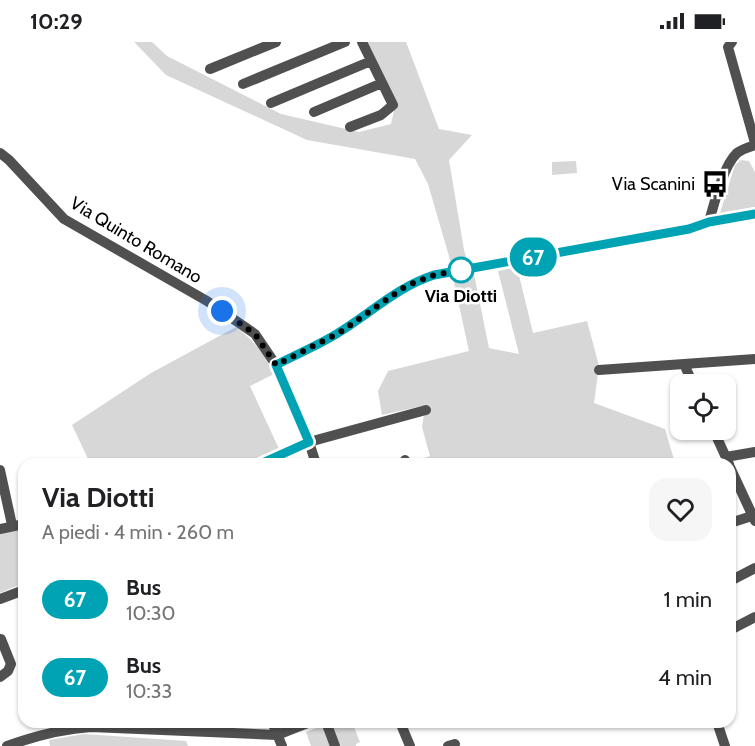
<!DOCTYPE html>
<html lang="it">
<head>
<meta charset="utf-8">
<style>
	:root { --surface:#fff; --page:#f6f6f6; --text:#202124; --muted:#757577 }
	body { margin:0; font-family:Cabin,sans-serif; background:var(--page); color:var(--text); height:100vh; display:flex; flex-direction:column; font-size:22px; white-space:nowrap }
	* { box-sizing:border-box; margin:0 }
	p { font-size:20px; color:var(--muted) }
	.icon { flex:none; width:33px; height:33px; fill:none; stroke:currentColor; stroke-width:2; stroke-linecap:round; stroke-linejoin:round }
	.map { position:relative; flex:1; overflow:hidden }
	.drawer { position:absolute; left:18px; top:416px; width:718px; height:270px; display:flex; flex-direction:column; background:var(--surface); border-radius:18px; box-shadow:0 2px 4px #0004 }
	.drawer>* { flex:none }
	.badge { padding:0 12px; border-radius:20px; font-size:21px; line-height:39px }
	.buttons { position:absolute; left:670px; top:332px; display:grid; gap:12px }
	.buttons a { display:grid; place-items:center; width:66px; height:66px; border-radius:12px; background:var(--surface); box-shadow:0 2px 4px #0004; font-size:30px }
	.you { position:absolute; width:30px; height:30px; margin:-15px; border:4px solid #fff; border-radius:50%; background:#1a73e8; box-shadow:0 0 0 9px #1a73e833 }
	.map>.badge { position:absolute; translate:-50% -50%; box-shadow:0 0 0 3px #fff }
	.round { display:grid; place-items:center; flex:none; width:63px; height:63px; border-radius:18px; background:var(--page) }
	.overview { display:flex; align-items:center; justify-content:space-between; height:102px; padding:0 24px }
	h1 { font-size:28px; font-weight:800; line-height:45px }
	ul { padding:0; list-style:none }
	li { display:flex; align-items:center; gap:18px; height:78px; padding:0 24px }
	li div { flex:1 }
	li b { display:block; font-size:22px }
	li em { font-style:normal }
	li .badge { min-width:66px; font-weight:700; text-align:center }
	.status { display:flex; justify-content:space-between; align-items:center; height:42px; padding:0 30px; background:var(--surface); direction:ltr }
	.status svg { height:16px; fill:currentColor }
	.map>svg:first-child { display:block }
</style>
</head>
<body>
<div class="status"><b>10:29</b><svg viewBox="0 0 49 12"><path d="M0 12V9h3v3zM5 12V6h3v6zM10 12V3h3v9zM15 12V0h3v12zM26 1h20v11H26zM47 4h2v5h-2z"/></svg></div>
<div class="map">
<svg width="755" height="704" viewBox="0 0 755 704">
	<rect width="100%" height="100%" fill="#fff"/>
	<path fill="#d7d7d7" d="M134,0H152L167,14L281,72L359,90L391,82L395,64L366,0H406L439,87L472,93L449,118L464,208L467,218L451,221L428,142L415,117L307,98L166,33Z
		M741,118L749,119L755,130V165L720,171L735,123Z
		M576,119L577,131L552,133V120Z
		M517,225L533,291L587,279L599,324L594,361L665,387L675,421H410L430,414L422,385L424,372L422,364L382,373L378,349L388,329L469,309L453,236L474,232L489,306L519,312L498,229Z
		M236,285C254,298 264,312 274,332L250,344L280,409L250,421H90L72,383L151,331Z
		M24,487V541L0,551V491Z
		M331,680H352L360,700L356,702V704H311L306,690Z
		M84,692L186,699L188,704H50L49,698Z"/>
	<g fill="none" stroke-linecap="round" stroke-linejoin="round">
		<path stroke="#505050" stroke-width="10" d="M732,0L728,5L755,101
			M210,27L276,0
			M243,42L345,0
			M271,61L371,19
			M314,70L382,41
			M350,85L381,73L393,63L362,0
			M0,111L9,118L64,177L207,259L255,292L276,323L309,400L316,422
			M709,180C714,162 723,124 737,111C742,107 749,105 755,103
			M684,322L693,342
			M276,323L339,291L406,244L433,233L689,187L709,180L755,172
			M599,328L755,317
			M713,387L729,422
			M726,415L755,410
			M405,418L406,422
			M259,422L309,400L426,368
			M730,425L755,479
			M0,428L12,483
			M730,481L755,473
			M0,487L24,482
			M730,539L755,526
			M0,557L24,548
			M730,588L755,575
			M0,635L8,629L11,622L1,597
			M272,680L282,704
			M326,680L335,704
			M400,680L410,704
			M717,680L725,704
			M7,704C35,694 61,687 91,685L277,693L310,680
			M448,704L455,702"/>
	</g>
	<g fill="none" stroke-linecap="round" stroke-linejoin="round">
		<defs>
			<path id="line" d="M260,422L309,400L276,323C297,312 319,303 338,291C371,271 397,245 434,233L689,187L709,180L755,172"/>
		</defs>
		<use href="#line" stroke="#fff" stroke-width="14"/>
		<use href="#line" stroke="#00a3b4" stroke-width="9"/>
		<path stroke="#000" stroke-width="6" stroke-dasharray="0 10.8" d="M222,269L255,292L276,323L339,291L406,244L434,233L461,228"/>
	</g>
	<defs>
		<symbol id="bus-bare" viewBox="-9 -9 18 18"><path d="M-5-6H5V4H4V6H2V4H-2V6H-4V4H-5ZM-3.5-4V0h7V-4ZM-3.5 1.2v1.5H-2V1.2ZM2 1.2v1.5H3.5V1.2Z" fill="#000" stroke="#fff" stroke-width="2.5" paint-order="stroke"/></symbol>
	</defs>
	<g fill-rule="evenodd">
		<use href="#bus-bare" x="696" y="123" width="38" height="38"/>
	</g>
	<circle fill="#fff" stroke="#00a3b4" stroke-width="3" cx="461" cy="228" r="12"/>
	<g text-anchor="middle" stroke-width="5" stroke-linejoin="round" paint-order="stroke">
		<g font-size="18" fill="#000" stroke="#fff" text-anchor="end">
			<text x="695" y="148">Via Scanini</text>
		</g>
		<g font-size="18" fill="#000" stroke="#fff">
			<text transform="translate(136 198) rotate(31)" y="6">Via Quinto Romano</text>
		</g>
		<g font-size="18" font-weight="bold" fill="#000" stroke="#fff">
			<text x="461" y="260">Via Diotti</text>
		</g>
	</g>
</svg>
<div class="buttons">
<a><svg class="icon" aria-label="locate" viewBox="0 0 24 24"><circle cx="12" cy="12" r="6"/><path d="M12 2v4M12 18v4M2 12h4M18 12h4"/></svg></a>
</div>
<div class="you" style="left:222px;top:269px"></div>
<b class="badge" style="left:533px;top:215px;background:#00a3b4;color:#fff">67</b>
<section class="drawer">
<div class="overview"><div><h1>Via Diotti</h1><p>A piedi · 4 min · 260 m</p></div><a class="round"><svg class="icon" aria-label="heart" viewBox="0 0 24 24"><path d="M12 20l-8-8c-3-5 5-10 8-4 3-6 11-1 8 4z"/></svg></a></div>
<ul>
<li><span class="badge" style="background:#00a3b4;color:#fff">67</span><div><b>Bus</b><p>10:30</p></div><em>1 min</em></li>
<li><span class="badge" style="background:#00a3b4;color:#fff">67</span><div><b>Bus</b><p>10:33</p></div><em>4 min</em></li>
</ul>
</section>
</div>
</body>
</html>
